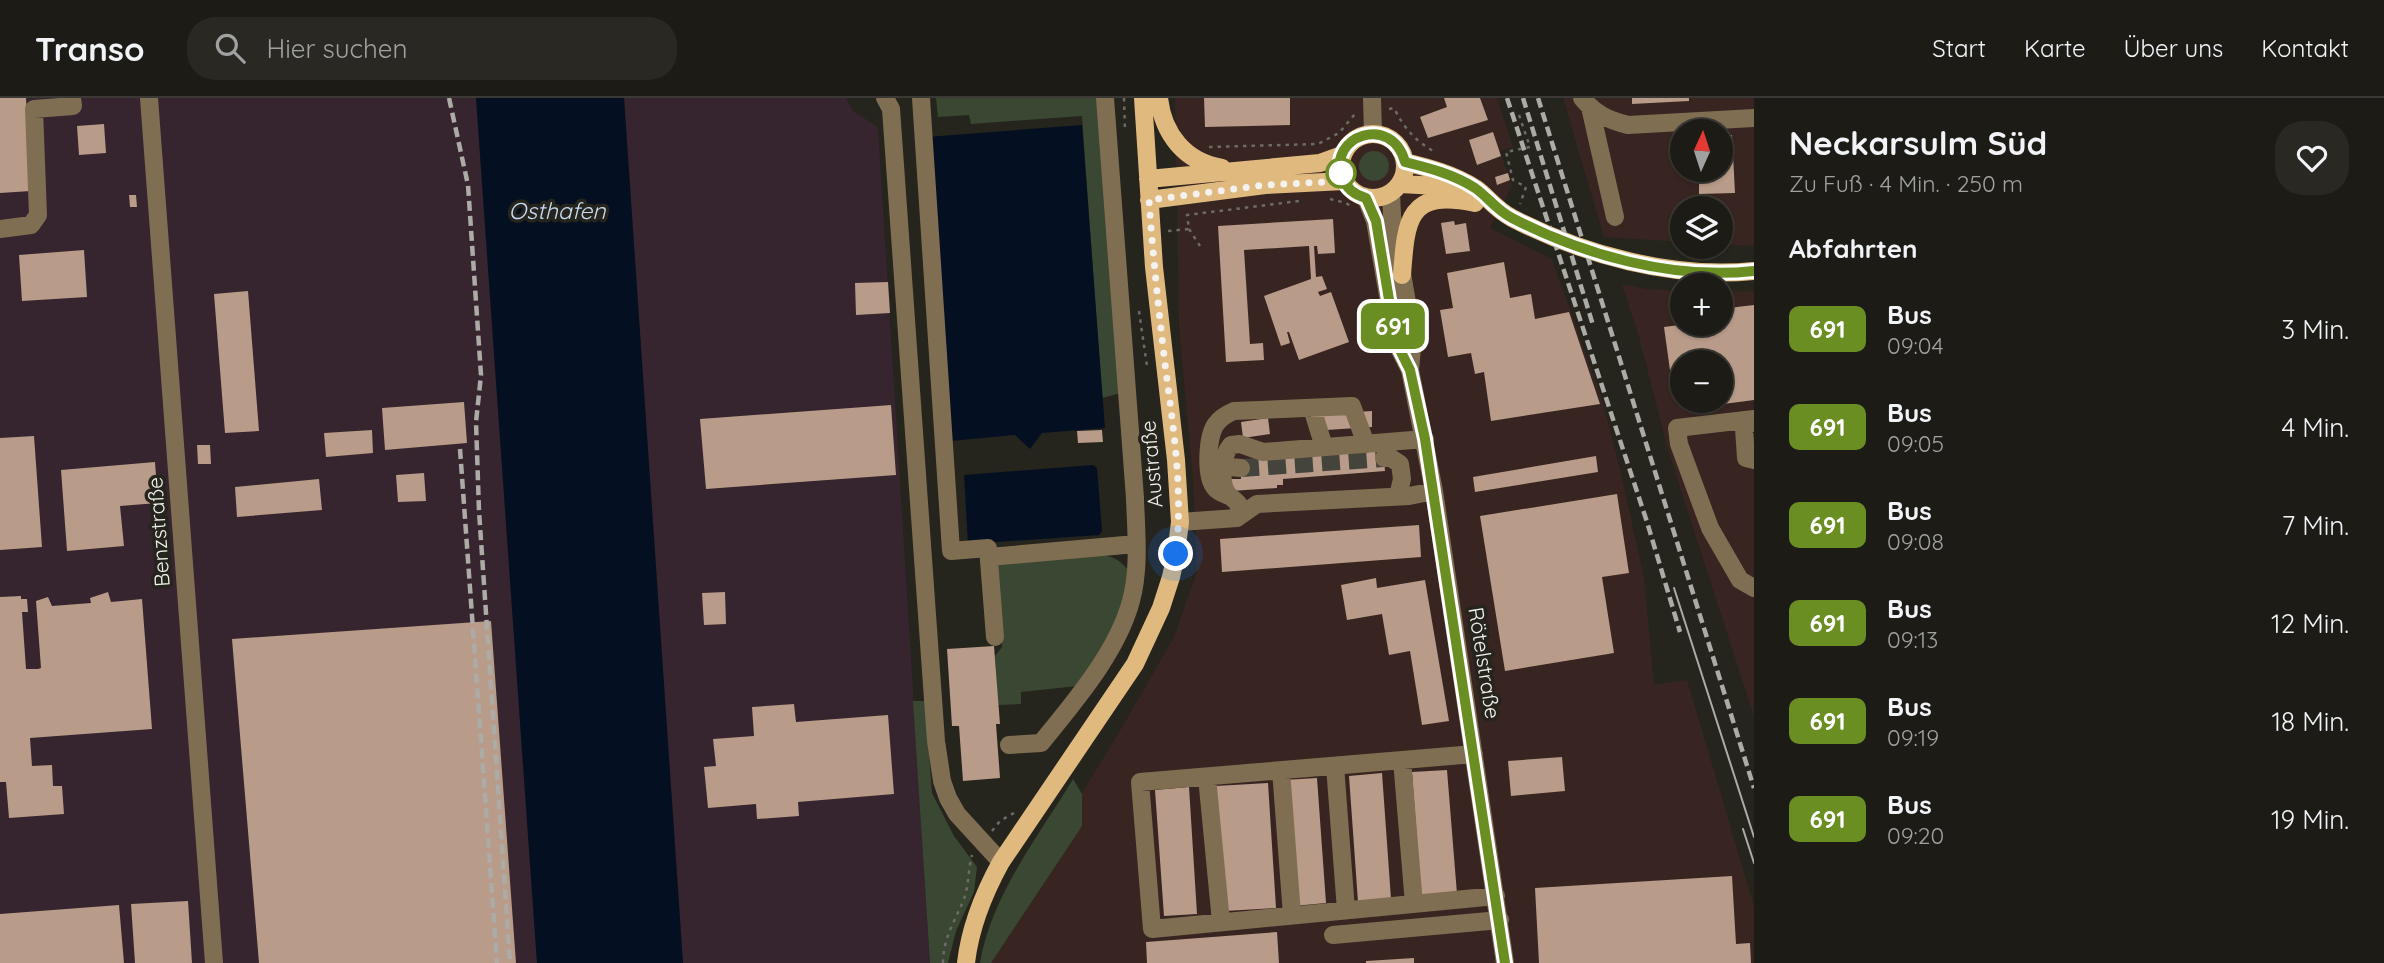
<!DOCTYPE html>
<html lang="de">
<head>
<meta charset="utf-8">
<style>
	:root { --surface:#1c1b16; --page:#292823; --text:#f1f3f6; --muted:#a0a1a1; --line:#3a3935 }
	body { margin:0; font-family:Quicksand,sans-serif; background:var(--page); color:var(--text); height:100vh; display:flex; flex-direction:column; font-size:26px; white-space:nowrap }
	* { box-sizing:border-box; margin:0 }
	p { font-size:23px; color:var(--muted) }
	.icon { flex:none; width:38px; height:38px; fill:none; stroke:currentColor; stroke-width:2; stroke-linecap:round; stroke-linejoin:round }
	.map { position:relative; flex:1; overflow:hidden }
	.panel { display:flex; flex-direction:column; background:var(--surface); width:630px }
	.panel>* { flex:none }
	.badge { padding:0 14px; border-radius:10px; font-size:24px; line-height:46px }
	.needle { width:46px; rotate:3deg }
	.controls { position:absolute; left:1670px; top:21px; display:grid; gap:14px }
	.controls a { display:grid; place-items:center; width:63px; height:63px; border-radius:50%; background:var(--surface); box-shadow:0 2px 5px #0004,0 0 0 2px var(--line); font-size:35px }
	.you { position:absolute; width:35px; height:35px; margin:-18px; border:5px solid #fff; border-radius:50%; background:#1a73e8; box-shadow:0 0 0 10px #1a73e833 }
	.map>.badge { position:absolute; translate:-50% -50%; box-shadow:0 0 0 4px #fff }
	h2 { padding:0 35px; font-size:26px; line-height:63px }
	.round { display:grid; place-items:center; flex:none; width:74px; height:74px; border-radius:28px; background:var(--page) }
	.overview { display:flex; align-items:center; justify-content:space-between; height:119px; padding:0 35px }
	h1 { font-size:33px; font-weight:700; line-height:52px }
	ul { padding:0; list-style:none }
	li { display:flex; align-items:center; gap:21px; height:98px; padding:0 35px }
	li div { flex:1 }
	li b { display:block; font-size:26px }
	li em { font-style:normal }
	li .badge { min-width:77px; font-weight:700; text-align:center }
	header { display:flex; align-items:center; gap:42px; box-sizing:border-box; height:98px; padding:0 35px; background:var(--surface); border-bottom:2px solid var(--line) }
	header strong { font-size:33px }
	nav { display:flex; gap:38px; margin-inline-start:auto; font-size:24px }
	.search { width:490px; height:63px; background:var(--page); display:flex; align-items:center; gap:18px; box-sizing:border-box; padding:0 24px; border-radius:28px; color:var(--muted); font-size:26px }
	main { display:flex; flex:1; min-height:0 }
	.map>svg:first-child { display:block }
</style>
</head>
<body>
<header>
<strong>Transo</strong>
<div class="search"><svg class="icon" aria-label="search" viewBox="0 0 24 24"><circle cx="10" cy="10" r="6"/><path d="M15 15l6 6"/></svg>Hier suchen</div>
<nav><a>Start</a><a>Karte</a><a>Über uns</a><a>Kontakt</a></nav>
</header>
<main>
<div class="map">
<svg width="1754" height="865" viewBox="0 0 1754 865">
	<rect width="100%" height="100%" fill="#25241d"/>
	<path fill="#382521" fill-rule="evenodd" d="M1175,0H1497L1513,49L1500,53L1512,88L1490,130L1552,161L1601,298L1621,375L1644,479L1654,587L1687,582L1754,808V865H989L997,834L1124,626L1174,539L1197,473L1193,383L1179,227Z
		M1563,0H1754V148L1720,146V110H1682V144L1604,139ZM1682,33H1720V72H1682Z
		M1622,186L1646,191L1682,193V226H1720V194L1754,193V619L1667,349L1639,239ZM1682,264H1720V303H1682Z"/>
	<path fill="#36252e" d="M0,0H476L537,865H0Z
		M624,0H846L853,13L878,29L930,865H683Z"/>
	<path fill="#3a4732" d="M936,0H1101L1121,295L1102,300L1082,18L971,26L969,17L938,19Z
		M1359 68a15 15 0 1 1 30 0a15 15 0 1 1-30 0Z
		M1103,457C1115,459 1122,464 1130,474L1121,520L1078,588L1021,594V606L998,607L995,558L1002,549L994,464Z
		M913,603H925L932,695L954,738L977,769L974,794L956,833L948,865H930Z
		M1073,681L1082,696V728L991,865H980C991,798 1038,739 1073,681Z"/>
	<path fill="#041022" d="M476,0H624L683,865H537Z
		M1082,27L1105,330L1042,335L1030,351L1015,337L950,343L927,39Z
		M1093,367L1097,370L1102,433L1099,437L968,446L964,377Z"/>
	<path fill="#b89b88" d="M0,0H26L31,93L0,95Z
		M1204,0H1290V27L1205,29Z
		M1444,0H1480L1488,22L1428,40L1420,19L1447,9Z
		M1632,0H1689V3L1632,6Z
		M104,26L106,55L79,57L77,28Z
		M1493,34L1501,58L1477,67L1469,42Z
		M1732,37L1735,95L1699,96V78L1683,79V72H1720V38Z
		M1508,75L1510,82L1497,87L1495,79Z
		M129,97H136L137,109H130Z
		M1333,121L1335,155L1318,156L1317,148H1314L1316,179L1322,178L1327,191L1318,194L1320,198L1331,194L1349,244L1299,262L1289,234H1287L1290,245L1281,248L1264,198L1311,181L1309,148L1244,152L1250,246L1263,245L1264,262L1226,264L1218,128Z
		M1454,123L1455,127L1466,125L1470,153L1446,156L1441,125Z
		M84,152L87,199L22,203L19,157Z
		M1504,164L1510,200L1531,196L1535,221L1569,214L1600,306L1491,323L1484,274L1475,276L1471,255L1448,259L1440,212L1453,210L1447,175Z
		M888,184L890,215L856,217L855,185Z
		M248,193L259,333L225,335L214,196Z
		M1754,207V302L1716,307V303H1720V264H1682V293L1673,294L1664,229L1687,226H1720V211Z
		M464,304L467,345L385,352L382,310Z
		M891,307L896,377L706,391L700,321Z
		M1372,313V329L1311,333V317Z
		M1268,320L1270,336L1243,340L1241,324Z
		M372,332L373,355L326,359L324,335Z
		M1102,332L1103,344L1078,345L1077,333Z
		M34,338L42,449L0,452V340Z
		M197,347H210L211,366H198Z
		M1383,351L1385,373L1283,381V387H1277V390L1231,393L1230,381H1241L1240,362Z
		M1596,358L1598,374L1475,394L1473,379Z
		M155,364L158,405L120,408L124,448L67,453L61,372Z
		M424,375L426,403L398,404L396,377Z
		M319,381L322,412L237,419L235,389Z
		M1617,396L1629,475L1602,479L1614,555L1505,573L1480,418Z
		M1419,427L1421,459L1222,474L1220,441Z
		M1376,480L1377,490L1425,482L1449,623L1422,627L1410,553L1389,557L1382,516L1347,522L1341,487Z
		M108,494L111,504L142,501L152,631L30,640L32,668L52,667L53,688H62L64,716L9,720L6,684H0V499L21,498V501H27L28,514H22L26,571H38L41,570L36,503L48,499L52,508L91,505L90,500Z
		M725,494L726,526L704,527L702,495Z
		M491,523L516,865H259L232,541Z
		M994,548L1000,626H996L1000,680L963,683L959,628H952L947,551Z
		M1489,563L1492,577L1484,579L1481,565Z
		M794,606L796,624L888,617L894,696L798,704L799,718L757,721L756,706L708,710L704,669L716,668L713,641L754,638L752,609Z
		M1562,659L1565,693L1511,698L1508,663Z
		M1447,672L1457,796L1416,799L1418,756L1412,674Z
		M1382,675L1391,801L1358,804L1349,678Z
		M1317,680L1326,805L1293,808L1284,682Z
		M1268,685L1276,810L1225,813L1216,688Z
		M1189,689L1197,816L1164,818L1155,692Z
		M1732,778L1736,846L1750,845L1751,865H1539L1535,790Z
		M188,803L192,865H135L131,806Z
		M119,807L124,865H0V816Z
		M1277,834L1279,865H1147L1146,844Z
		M1414,860V865H1366V863Z"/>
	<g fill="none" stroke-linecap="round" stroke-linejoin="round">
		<path stroke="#44433c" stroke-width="18" stroke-dasharray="18 9" stroke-linecap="butt" d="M1241,370L1384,360"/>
		<path stroke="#6c6b65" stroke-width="2.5" stroke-dasharray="3.5 5" stroke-linecap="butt" d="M1124,0L1125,32
			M1389,11L1394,10C1404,30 1415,43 1435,54
			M1519,17L1530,49L1506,54L1513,82L1526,89L1520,106
			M1209,49L1318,46L1339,35L1355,16
			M1330,101L1346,105L1353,110
			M1189,131L1200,148
			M1168,133L1189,131L1187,117L1299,103
			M1139,213L1147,268
			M992,733L1000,723L1014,715
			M943,865C943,840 955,823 964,801C969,787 968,771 972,757"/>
		<path stroke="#806e53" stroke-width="18" d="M149,0L214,865
			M885,0L891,11L936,643L942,683L948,700L957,716L1001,764
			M921,0L951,453L988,450L995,539
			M1372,0L1373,35
			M1582,0C1595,16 1608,22 1628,27L1754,20
			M1590,9L1615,119
			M1391,95L1392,118L1413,239L1410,272
			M1366,100L1375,123L1396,244L1410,272L1434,393L1505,865
			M0,131L31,127L38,117L34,11L73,8L72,0
			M1312,310L1324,349
			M1754,321L1677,330L1679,346L1710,430L1740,482L1754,490
			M1754,322L1744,330L1746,360L1754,362
			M1384,360H1391L1400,366L1402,381L1398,398
			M1224,364L1230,369L1241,370
			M1229,398C1224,396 1218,394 1215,390C1205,379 1207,338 1216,326C1220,320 1227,316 1234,313L1352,308L1366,346
			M1237,420L1240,408C1236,402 1232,401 1228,396C1219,385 1222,357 1231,347L1240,346L1263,354L1425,341
			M1180,424L1237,420L1257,406L1409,398L1434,393
			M989,459L1136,446
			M1009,647L1041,645C1074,604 1117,555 1131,503C1140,470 1136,433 1135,400L1105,0
			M1474,656L1140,684L1152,831L1496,798
			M1402,662L1414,806
			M1335,668L1346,812
			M1281,672L1292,817
			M1207,679L1221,824
			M1333,837L1500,822"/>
		<path stroke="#e0b97f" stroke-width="18" d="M1159,0C1163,36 1185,64 1222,70
			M1341 68a32 32 0 1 1 64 0a32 32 0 1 1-64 0Z
			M1405,64C1429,70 1453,76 1475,90C1488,99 1495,111 1512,120C1584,157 1672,181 1754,173
			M1148,81L1320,65L1342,57
			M1400,86L1438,88L1464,99
			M1149,102L1265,87L1344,83
			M1402,177C1406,121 1408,91 1475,105
			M966,865C970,829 984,795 1001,764L1135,566L1161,510L1171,479L1176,456L1180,424L1176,362L1154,169L1143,0"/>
		<path stroke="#acaba6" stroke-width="2" d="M1674,490L1754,739
			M1743,731L1754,765"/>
		<path stroke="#acaba6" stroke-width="4.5" stroke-dasharray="10 5" stroke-linecap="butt" d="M449,0L468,87L481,277L476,324L479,413L510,865
			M1507,0L1647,424L1680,534
			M1523,0L1593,227
			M1538,0L1754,690
			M460,351L497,865"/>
	</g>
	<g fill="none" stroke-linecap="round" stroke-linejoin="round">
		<defs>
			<path id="line" d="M1505,865L1425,341L1410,272L1396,244L1376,123L1366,100C1355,97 1346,90 1342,79C1327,38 1392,15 1405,64C1429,70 1453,76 1475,90C1488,99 1496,112 1512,120C1584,157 1672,182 1754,173"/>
		</defs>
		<use href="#line" stroke="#fff" stroke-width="16"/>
		<use href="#line" stroke="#6b8e23" stroke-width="10"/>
		<path stroke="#f3f2ee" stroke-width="7" stroke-dasharray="0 12.6" d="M1176,456C1183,395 1174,334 1166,274C1159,216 1153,159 1149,102L1265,87L1344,83L1341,75"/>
	</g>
	<circle fill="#fff" stroke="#6b8e23" stroke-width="3.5" cx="1341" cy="75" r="14"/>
	<g text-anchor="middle" stroke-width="7" stroke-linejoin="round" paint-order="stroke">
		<g font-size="21" fill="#f3f2ee" stroke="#25241d">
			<text transform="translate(1152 366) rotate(-95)" y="7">Austraße</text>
			<text transform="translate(159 434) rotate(-94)" y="7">Benzstraße</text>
			<text transform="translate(1484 565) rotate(81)" y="7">Rötelstraße</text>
		</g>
		<g font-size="23" font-style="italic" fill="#c7dcf7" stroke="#25241d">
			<text x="557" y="121">Osthafen</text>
		</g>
	</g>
</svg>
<div class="controls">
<a><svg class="needle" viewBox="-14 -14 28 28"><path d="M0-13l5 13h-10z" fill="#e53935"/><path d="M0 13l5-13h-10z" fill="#a0a1a1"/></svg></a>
<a><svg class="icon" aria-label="layers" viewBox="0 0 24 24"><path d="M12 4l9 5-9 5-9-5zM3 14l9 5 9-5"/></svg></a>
<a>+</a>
<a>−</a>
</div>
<div class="you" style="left:1176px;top:456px"></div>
<b class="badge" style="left:1393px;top:228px;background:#6b8e23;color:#fff">691</b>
</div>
<section class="panel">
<div class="overview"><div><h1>Neckarsulm Süd</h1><p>Zu Fuß · 4 Min. · 250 m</p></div><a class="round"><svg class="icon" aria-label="heart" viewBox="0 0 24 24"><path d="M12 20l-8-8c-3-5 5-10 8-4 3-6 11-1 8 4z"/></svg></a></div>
<h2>Abfahrten</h2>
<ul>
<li><span class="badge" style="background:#6b8e23;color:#fff">691</span><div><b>Bus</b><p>09:04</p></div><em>3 Min.</em></li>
<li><span class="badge" style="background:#6b8e23;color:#fff">691</span><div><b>Bus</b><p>09:05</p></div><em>4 Min.</em></li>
<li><span class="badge" style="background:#6b8e23;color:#fff">691</span><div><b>Bus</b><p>09:08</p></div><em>7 Min.</em></li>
<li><span class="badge" style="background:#6b8e23;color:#fff">691</span><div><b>Bus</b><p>09:13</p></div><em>12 Min.</em></li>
<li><span class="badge" style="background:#6b8e23;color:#fff">691</span><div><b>Bus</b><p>09:19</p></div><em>18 Min.</em></li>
<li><span class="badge" style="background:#6b8e23;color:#fff">691</span><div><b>Bus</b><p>09:20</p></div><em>19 Min.</em></li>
</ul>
</section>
</main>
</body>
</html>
